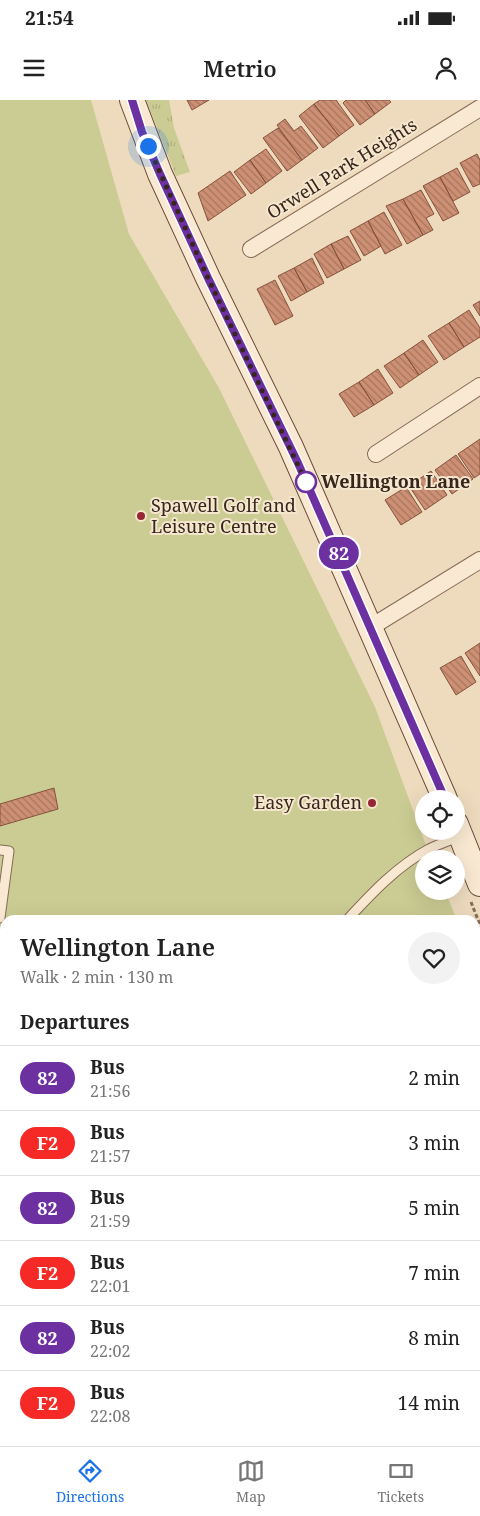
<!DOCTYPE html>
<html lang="en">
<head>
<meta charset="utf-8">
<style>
	:root { --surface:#fff; --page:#f2f2f2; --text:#222; --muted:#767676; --line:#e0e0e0; --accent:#1a73e8 }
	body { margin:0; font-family:"Noto Serif",serif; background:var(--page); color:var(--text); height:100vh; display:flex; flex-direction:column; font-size:19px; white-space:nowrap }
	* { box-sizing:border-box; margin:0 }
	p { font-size:16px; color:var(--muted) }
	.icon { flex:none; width:28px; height:28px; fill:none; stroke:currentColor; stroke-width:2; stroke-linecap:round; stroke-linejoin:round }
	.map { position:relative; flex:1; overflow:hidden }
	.sheet { position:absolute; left:0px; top:815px; width:480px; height:531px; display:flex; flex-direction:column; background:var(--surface); border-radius:15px 15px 0 0; box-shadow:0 5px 20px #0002 }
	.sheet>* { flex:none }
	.badge { padding:0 10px; border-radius:16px; font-size:18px; line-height:32px }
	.fabs { position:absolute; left:415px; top:690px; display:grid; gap:10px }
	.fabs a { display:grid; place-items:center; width:50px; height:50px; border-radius:50%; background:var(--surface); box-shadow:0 5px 20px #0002; font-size:25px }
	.you { position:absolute; width:25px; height:25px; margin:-12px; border:4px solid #fff; border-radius:50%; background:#1a73e8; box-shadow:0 0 0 8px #1a73e833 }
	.map>.badge { position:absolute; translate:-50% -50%; box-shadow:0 0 0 2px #fff }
	h2 { padding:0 20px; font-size:19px; line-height:45px }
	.round { display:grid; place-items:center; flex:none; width:52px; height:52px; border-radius:26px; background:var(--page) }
	.summary { display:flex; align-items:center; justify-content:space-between; height:85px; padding:0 20px }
	h1 { font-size:24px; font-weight:600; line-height:38px }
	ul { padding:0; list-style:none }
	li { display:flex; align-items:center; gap:15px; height:65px; padding:0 20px; border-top:1px solid var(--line) }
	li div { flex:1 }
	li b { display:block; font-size:19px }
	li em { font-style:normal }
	li .badge { min-width:55px; font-weight:700; text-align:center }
	.status { display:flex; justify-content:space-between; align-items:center; height:35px; padding:0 25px; background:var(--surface); direction:ltr }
	.status svg { height:14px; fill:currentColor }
	header { display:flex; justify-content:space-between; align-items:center; height:65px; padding:0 20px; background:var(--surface); font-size:22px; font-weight:600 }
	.dock { display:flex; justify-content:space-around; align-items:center; height:70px; border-top:1px solid var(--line); background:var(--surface); font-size:14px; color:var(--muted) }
	.dock a { display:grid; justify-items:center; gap:2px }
	.dock .active { color:var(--accent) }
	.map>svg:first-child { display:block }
</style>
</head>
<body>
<div class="status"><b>21:54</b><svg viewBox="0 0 49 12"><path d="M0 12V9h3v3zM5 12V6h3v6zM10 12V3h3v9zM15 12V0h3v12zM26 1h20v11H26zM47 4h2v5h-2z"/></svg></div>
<header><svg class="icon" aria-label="menu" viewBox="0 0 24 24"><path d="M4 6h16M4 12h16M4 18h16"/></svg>Metrio<svg class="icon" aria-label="person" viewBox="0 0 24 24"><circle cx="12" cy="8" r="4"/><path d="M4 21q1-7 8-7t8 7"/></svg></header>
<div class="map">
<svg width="480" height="1346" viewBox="0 0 480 1346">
	<defs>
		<pattern id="grass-tufts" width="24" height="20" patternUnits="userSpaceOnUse" patternTransform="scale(1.25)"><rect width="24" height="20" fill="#cbcc93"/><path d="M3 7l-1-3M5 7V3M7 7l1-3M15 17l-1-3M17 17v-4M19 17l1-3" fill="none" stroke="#afaf7e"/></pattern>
		<pattern id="building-back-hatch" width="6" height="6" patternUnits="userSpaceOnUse" patternTransform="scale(1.25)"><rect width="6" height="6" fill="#cd9074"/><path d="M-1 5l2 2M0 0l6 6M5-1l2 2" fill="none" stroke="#a7755e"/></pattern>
	</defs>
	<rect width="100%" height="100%" fill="#eedbbe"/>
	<path fill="url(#grass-tufts)" d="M146,0H169L174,28L190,72L176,76Z
		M475,1161H480V1204L475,1202Z
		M0,1190L5,1191V1341H152L147,1346H0Z
		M475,1262L480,1265V1346H196L200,1341H475Z"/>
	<path fill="#cbcc93" d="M0,0H91L129,134L219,288L375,607L431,759H424V791H445L457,820H5V1053L0,1052Z
		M475,866L480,879V1097L475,1099Z"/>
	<path fill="url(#building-back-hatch)" stroke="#86523d" d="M187,0H209L192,10Z
		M320,0H336L354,25L339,36L314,4Z
		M346,0H365L375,14L360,25L343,3Z
		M365,0H389L391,2L375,14Z
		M314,4L339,36L323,48L299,16Z
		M285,19L294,31L301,26L318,48L302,60L277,25Z
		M278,28L302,60L287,71L263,38Z
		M266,49L282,71L266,83L250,60Z
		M477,54L480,60V84L473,87L460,63Z
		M250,60L266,83L251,94L234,72Z
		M457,68L470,92L453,101L440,77Z
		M230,71L246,95L208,121L198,93Z
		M440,77L459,113L443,121L423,86Z
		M421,90L434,114L426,118L433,130L423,135L403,99Z
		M403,99L423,135L407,144L386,106Z
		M384,112L402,145L385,154L368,121Z
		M368,121L381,146L364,156L350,131Z
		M348,136L361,160L344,169L331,144Z
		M331,144L344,169L327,178L314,154Z
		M312,158L324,183L307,192L294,168Z
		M294,168L307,192L291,201L278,176Z
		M275,180L293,216L275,225L257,189Z
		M480,201V216L473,205Z
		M469,210L480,228V237L464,247L449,223Z
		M449,223L464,247L444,260L428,236Z
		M423,240L438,262L419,275L404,253Z
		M404,253L419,275L400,288L384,266Z
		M378,269L393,293L374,305L359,282Z
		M359,282L374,305L354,317L339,294Z
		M480,339V374L474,378L458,354Z
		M456,355L473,379L452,394L435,370Z
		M431,371L447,395L425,410L409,386Z
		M406,387L422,412L401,425L385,400Z
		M480,543V576L465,553Z
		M461,556L476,582L456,595L440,568Z
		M54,688L58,709L0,726V704Z"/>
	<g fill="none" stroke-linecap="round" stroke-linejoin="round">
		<defs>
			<path id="lane" d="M0,750L9,751L0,818
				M347,820C371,794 397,766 429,749C439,744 451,740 461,736
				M0,977L5,978
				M160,1346L165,1341
				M170,1346L171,1341"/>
			<path id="street" d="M251,149L480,8
				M376,354L480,286
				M371,527L480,460"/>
			<path id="secondary" d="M132,0L160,74L208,178L291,347L445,699
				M456,724L480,784
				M0,1107L5,1108
				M475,1144L480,1143
				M0,1151L5,1152
				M475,1227L480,1229"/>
		</defs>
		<use href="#lane" stroke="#876b57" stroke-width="11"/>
		<use href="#street" stroke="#876b57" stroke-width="18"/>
		<use href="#secondary" stroke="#684d3a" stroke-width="26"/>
		<path stroke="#876b57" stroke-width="3" stroke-dasharray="4 2.5" stroke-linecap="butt" d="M471,802L480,825
			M0,1067H5
			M475,1110L480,1108
			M475,1258L480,1261"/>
		<use href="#lane" stroke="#f9e9d2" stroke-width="9"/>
		<use href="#street" stroke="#f9e9d2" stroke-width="16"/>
		<use href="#secondary" stroke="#f9e9d2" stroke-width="24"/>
	</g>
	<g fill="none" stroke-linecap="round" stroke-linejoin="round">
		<defs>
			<path id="line" d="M132,0L142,32L160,74L208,178L298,363L445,699"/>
		</defs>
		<use href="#line" stroke="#fff" stroke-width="11"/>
		<use href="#line" stroke="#6c30a1" stroke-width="8"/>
		<path stroke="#36261c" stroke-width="5" stroke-dasharray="0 9" d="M148,46L208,178L306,382"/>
	</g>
	<circle fill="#fff" stroke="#6c30a1" stroke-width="2.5" cx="306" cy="382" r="10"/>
	<g fill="#962633" stroke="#f5e6ce" stroke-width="2">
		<circle cx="141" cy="416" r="5"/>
		<circle cx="372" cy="703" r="5"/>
	</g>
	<g text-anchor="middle" stroke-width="4" stroke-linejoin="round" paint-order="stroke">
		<g font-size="18" fill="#36261c" stroke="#f5e6ce">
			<text transform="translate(342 69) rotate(-32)" y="6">Orwell Park Heights</text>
		</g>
		<g font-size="18" font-weight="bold" fill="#36261c" stroke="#f5e6ce" text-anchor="start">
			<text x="321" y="388">Wellington Lane</text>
		</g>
		<g font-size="18" fill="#36261c" stroke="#f5e6ce" text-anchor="start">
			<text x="151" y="412">Spawell Golf and<tspan x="151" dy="21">Leisure Centre</tspan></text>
			<text x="362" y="709" text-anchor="end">Easy Garden</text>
		</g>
	</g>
</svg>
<div class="fabs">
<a><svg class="icon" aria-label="locate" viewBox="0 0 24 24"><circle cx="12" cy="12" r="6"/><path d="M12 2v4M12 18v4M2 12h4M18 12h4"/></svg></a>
<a><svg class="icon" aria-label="layers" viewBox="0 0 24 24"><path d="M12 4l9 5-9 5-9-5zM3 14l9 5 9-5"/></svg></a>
</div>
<div class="you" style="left:148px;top:46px"></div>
<b class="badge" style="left:339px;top:453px;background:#6c30a1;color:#fff">82</b>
<section class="sheet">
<div class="summary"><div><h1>Wellington Lane</h1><p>Walk · 2 min · 130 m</p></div><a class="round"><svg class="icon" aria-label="heart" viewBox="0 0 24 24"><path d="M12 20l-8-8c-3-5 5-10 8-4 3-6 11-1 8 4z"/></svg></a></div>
<h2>Departures</h2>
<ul>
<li><span class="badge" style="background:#6c30a1;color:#fff">82</span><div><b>Bus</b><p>21:56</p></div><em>2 min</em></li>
<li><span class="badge" style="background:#f52a26;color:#fff">F2</span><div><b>Bus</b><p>21:57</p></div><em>3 min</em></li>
<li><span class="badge" style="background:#6c30a1;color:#fff">82</span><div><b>Bus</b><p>21:59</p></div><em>5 min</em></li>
<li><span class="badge" style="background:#f52a26;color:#fff">F2</span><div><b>Bus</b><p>22:01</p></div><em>7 min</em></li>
<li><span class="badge" style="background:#6c30a1;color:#fff">82</span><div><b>Bus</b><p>22:02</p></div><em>8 min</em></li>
<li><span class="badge" style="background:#f52a26;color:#fff">F2</span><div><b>Bus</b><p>22:08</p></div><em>14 min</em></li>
</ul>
</section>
</div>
<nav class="dock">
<a class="active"><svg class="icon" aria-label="directions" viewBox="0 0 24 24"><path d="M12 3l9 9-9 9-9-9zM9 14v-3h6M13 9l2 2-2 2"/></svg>Directions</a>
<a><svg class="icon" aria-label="map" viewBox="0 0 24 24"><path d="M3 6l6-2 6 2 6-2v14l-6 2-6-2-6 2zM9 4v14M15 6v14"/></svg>Map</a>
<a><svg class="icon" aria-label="tickets" viewBox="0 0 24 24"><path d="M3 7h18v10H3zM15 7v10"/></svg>Tickets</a>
</nav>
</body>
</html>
